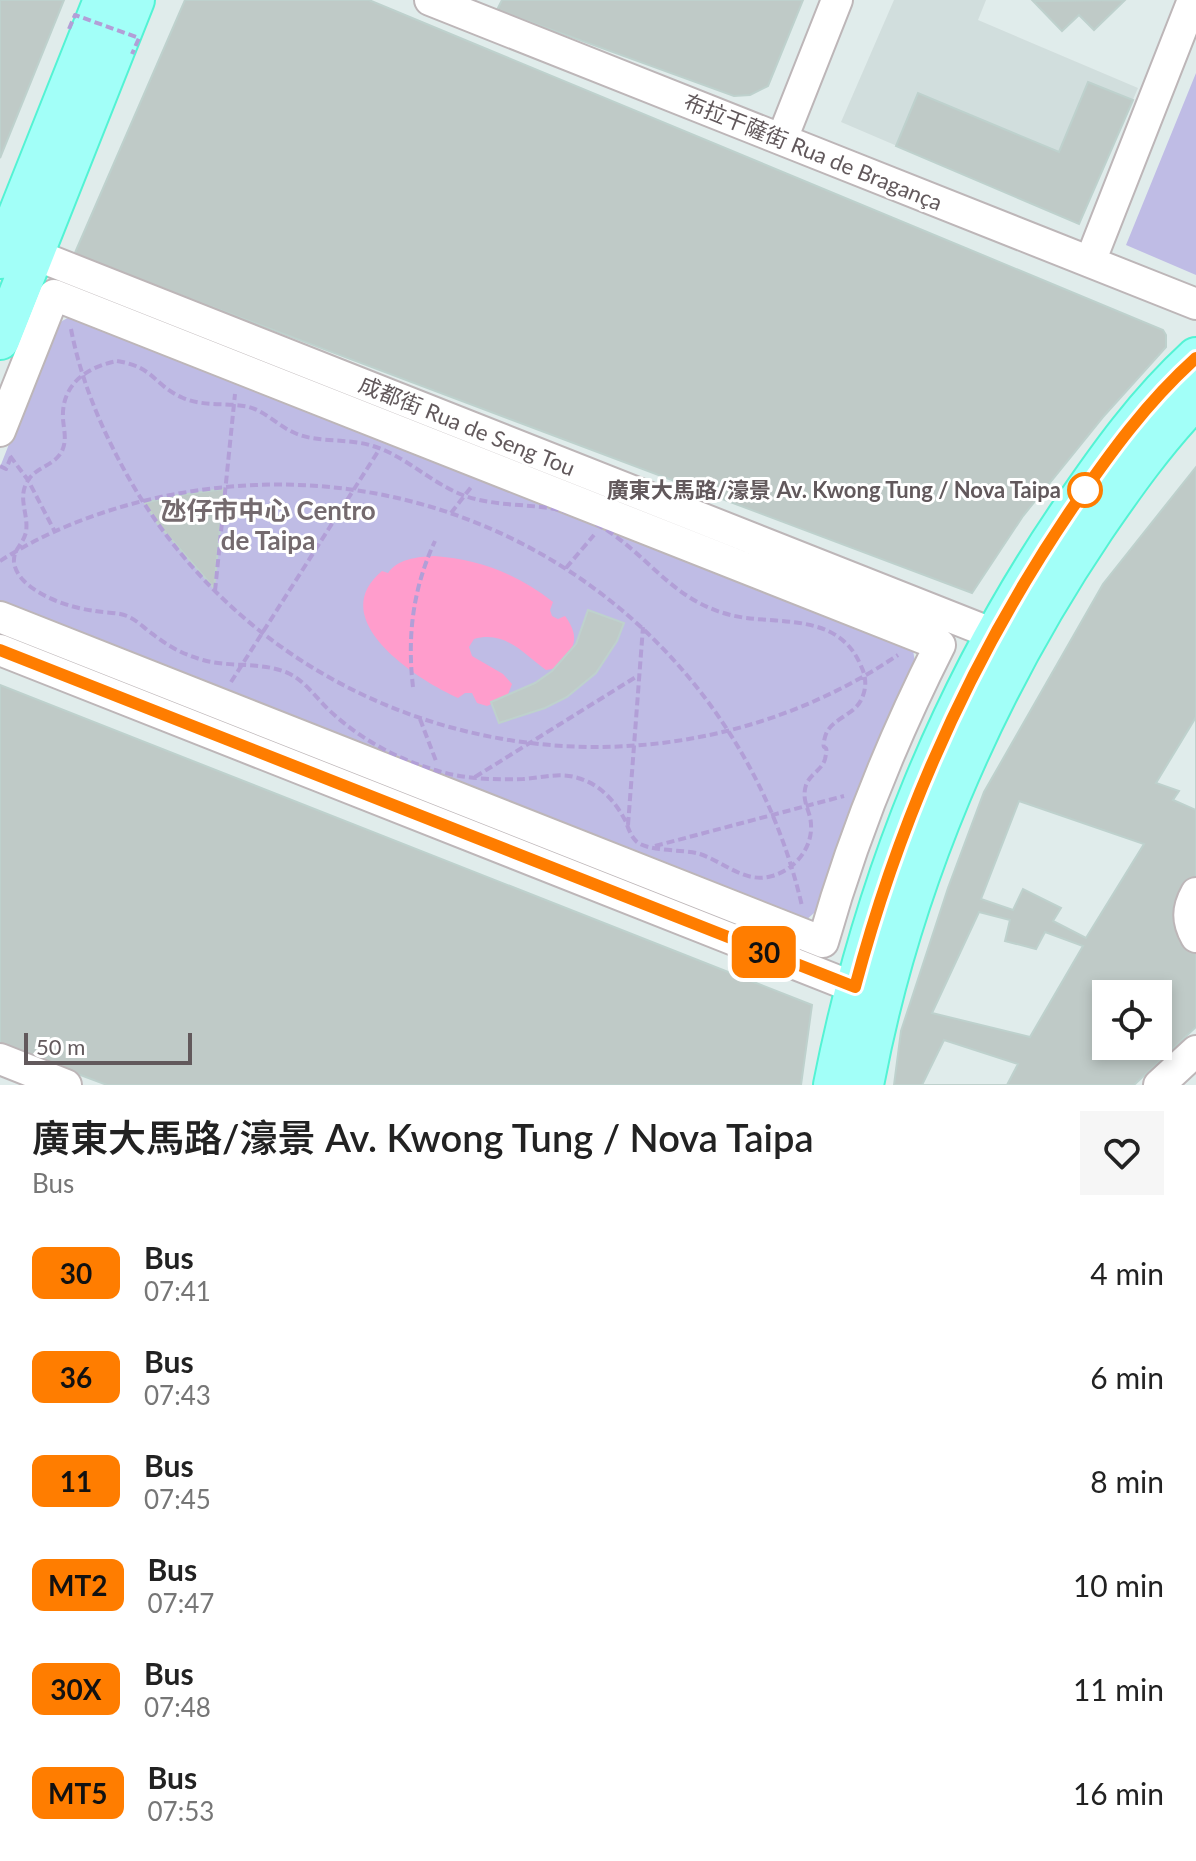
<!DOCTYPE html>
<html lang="en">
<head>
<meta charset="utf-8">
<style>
	:root { --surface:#fff; --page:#f6f6f6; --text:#222; --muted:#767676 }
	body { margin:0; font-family:Lato,"Noto Sans SC",sans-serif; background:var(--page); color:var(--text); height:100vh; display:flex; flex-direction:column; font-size:30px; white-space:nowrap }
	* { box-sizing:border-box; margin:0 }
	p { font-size:26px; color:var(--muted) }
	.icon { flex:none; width:44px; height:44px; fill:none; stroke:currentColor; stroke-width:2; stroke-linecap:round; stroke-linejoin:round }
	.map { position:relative; height:1085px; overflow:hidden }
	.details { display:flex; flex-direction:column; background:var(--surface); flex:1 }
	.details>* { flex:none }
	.badge { padding:0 16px; border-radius:12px; font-size:28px; line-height:52px }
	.fabs { position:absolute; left:1092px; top:980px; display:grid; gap:16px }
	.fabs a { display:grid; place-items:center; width:80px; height:80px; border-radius:0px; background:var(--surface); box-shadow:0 4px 12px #0003; font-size:40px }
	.scale { position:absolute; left:24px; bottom:20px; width:168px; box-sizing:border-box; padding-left:8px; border:4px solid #62595c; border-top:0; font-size:22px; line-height:28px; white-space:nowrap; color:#62595c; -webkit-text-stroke:6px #fff; paint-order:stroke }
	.map>.badge { position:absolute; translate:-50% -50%; box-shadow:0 0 0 4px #fff }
	.round { display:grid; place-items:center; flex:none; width:84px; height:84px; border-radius:0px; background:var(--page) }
	.overview { display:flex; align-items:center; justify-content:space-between; height:136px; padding:0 32px }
	h1 { font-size:38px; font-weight:600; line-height:60px }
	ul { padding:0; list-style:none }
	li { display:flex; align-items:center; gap:24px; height:104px; padding:0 32px }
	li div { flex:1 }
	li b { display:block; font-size:30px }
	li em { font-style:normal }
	li .badge { min-width:88px; font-weight:700; text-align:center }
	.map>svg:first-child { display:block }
</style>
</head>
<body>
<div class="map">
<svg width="1196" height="1085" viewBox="0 0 1196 1085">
	<rect width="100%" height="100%" fill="#e0eceb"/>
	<path fill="#d1dedd" d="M894,0H986L978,20L1138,88L1079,224L841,122Z"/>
	<path fill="#bfbce5" d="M1196,73V275L1126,245Z
		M73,315L913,650L915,662L822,906L805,921L0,614V467L54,330L62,321Z"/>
	<path fill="#ff9dcc" d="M434,556C479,559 517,574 553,602L550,610L552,616L558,619L565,616C578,634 577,645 563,661C557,668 554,669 546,670C523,654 506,630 474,639L469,647L472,656L503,674L512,684L507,697L487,706L477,703L472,693H465L458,698C418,680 323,620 382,571L388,573C398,559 416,557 434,556Z"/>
	<path fill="#bfcac7" stroke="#bed1cd" stroke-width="2" fill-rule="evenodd" d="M0,0H64L0,158Z
		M185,0H369L1163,330L1166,335V347L1103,417L1023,516L972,593L74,255Z
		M502,0H803L768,86L750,95L734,96L497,10Z
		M1125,0L1094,30L1079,15L1062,31L1033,1Z
		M1088,82L1133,100L1079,224L896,146L918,93L1059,152Z
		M1196,467V1027L1134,1085H894L901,1031L948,888L984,792L1103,584ZM1106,994H1158V1046H1106Z
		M224,489L214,588L158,524L145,503L173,496Z
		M588,610L624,623L617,641L596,673L567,697L545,708L499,723L491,702L535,683L552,671L576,644Z
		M0,685L812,1005L801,1085H107L0,1045Z
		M1196,717V810L1173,800L1179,791L1156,783Z
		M1019,801L1144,844L1086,938L1053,921L1061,908L1023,889L1013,910L981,899Z
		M979,912L1010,920L1005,941L1036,949L1045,932L1083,946L1030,1037L932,1013Z
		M944,1040L1018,1064L1007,1085H922Z"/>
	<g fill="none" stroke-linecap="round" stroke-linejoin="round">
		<defs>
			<path id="minor" d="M430,0L1196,304
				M782,139L837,0
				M13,246L1014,642
				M1090,262L1193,0
				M0,431L54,295L940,645C892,740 852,839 823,942L0,617
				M0,650L876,996
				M1196,893C1187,909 1187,921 1196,937
				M0,1059L66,1085
				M1159,1085L1196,1051"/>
			<path id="major" d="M0,259L103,0
				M0,340L135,0
				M833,1085C873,881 952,684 1070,512C1108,456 1146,403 1196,357
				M864,1085C901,887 983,694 1095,528C1126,483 1157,439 1196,399"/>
		</defs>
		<use href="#minor" stroke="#bdb6b8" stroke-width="34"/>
		<use href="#major" stroke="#53f3d4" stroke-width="42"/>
		<path stroke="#b29fd7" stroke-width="4" stroke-dasharray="8 4" stroke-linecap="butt" d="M71,329C81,381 102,430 127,475C281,749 639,829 898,655
			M117,361C155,367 153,385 183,398C204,407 227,402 249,407C267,412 279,427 297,434C320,443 348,438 373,446C405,456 429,481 460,494C502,511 548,499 589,520C651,551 670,607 746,618C789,623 841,617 861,666C866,676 867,687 862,698C855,716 830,718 825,737C820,757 830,738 825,759C822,770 810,774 806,785C802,798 807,806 810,817C816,844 797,869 772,876C745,884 724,862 700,854C683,849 647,852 636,841C631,836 628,828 626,822C616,802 600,784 578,778C559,772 542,778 523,779C495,780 463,779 435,770C397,759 360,739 330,711C316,698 307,683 290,674C263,661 231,668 203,660C185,655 169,647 154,635C145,629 137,620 127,616C117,612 105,613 95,611C72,608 41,598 24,581C19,576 15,570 14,562C13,549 23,545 26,532C29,513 16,497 29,479C38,466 54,466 62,451C67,440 64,431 63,419C61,385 86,367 117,361Z
			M10,456L28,480L55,532
			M0,466L6,469L11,457
			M451,513L472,486
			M0,561C64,520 142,496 217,488C492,457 740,638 802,906
			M566,568L594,535
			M215,591L235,394
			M231,682L379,450
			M413,687C407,636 413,588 435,541
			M420,719L436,761
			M475,777L639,675
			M628,825L643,627
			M655,846L844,796"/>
		<use href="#minor" stroke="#fff" stroke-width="30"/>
		<use href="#major" stroke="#a2fff8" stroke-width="38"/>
		<path stroke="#b29fd7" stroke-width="4" stroke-dasharray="8 4" stroke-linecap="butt" d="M69,29L75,15L139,38L132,54"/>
	</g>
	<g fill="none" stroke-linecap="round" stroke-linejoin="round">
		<defs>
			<path id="line" d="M0,650L855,987C900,817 973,654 1073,507C1110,453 1147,402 1196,358"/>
		</defs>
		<use href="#line" stroke="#fff" stroke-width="18"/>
		<use href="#line" stroke="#ff7d00" stroke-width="12"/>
	</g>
	<circle fill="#fff" stroke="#ff7d00" stroke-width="4" cx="1085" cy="490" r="16"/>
	<g text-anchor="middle" stroke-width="6" stroke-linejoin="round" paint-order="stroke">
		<g font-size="22" fill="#62595c" stroke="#fff">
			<text transform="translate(813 152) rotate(22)" y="8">布拉干薩街 Rua de Bragança</text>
			<text transform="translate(467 426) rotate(22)" y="8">成都街 Rua de Seng Tou</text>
		</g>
		<g font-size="22" font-weight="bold" fill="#62595c" stroke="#fff" text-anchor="end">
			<text x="1061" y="498">廣東大馬路/濠景 Av. Kwong Tung / Nova Taipa</text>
		</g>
		<g font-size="26" font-weight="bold" fill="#746a6e" stroke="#fff">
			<text x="268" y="520">氹仔市中心 Centro<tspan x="268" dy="30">de Taipa</tspan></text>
		</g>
	</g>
</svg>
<div class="fabs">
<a><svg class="icon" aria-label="locate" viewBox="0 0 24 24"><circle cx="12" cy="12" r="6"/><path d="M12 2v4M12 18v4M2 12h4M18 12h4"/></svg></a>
</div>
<div class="scale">50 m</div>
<b class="badge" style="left:764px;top:952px;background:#ff7d00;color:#111">30</b>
</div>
<section class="details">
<div class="overview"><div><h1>廣東大馬路/濠景 Av. Kwong Tung / Nova Taipa</h1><p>Bus</p></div><a class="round"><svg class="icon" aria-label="heart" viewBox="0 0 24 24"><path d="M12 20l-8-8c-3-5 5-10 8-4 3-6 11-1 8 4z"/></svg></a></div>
<ul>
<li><span class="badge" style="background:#ff7d00;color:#111">30</span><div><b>Bus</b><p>07:41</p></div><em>4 min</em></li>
<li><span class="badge" style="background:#ff7d00;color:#111">36</span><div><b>Bus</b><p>07:43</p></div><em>6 min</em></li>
<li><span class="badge" style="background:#ff7d00;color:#111">11</span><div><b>Bus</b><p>07:45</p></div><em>8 min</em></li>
<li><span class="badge" style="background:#ff7d00;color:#111">MT2</span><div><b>Bus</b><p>07:47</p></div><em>10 min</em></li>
<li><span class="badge" style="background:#ff7d00;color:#111">30X</span><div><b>Bus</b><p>07:48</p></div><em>11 min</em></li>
<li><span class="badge" style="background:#ff7d00;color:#111">MT5</span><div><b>Bus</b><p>07:53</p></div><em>16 min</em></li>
</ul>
</section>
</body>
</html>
